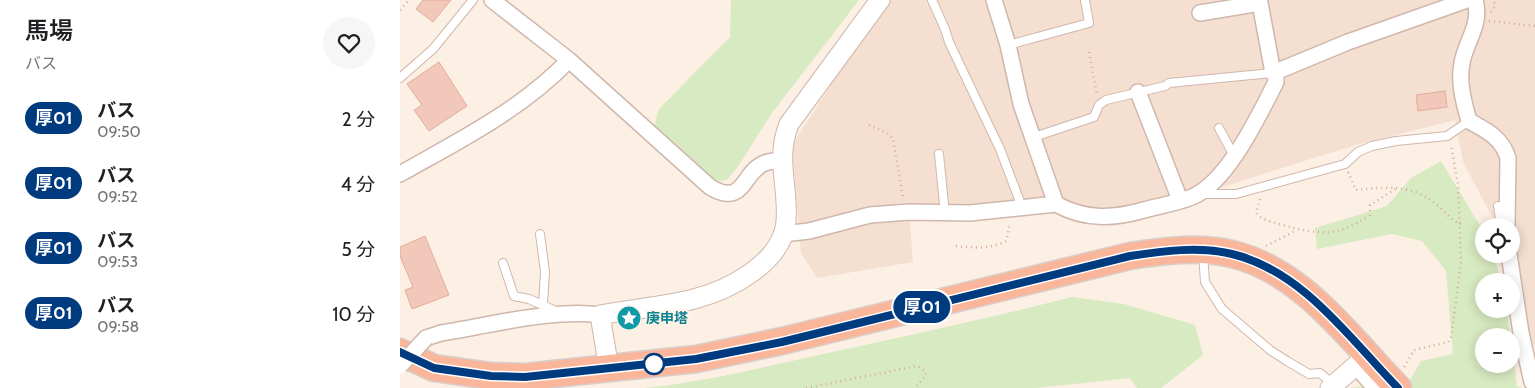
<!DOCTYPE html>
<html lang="ja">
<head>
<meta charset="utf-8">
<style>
	:root { --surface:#fff; --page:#f6f6f6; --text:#202124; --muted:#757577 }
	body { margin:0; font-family:Cabin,"Noto Sans JP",sans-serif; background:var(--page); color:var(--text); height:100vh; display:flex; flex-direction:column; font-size:19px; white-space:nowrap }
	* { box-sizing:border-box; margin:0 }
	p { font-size:16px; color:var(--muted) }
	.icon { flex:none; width:28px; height:28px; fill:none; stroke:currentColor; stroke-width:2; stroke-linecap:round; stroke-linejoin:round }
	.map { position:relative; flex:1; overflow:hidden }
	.side { display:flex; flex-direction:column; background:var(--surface); width:400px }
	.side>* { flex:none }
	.badge { padding:0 10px; border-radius:16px; font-size:18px; line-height:32px }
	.buttons { position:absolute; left:1075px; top:218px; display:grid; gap:10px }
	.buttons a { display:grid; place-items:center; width:45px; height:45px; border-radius:50%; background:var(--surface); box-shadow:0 2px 12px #0003; font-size:25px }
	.map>.badge { position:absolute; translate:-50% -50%; box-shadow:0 0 0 2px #fff }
	.round { display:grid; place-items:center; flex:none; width:52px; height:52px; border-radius:26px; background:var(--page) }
	.summary { display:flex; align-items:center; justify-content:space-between; height:85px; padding:0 25px }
	h1 { font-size:24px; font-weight:600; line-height:38px }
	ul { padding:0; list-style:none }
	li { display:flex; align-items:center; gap:15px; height:65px; padding:0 25px }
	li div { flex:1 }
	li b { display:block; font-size:19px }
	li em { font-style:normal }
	li .badge { min-width:55px; font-weight:700; text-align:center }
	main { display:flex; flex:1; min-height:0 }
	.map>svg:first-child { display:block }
</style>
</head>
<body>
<main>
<section class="side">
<div class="summary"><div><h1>馬場</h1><p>バス</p></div><a class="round"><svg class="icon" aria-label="heart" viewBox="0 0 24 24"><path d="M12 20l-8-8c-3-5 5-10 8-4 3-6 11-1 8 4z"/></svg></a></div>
<ul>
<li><span class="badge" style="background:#003b80;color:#fff">厚01</span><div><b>バス</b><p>09:50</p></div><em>2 分</em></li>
<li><span class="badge" style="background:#003b80;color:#fff">厚01</span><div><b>バス</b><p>09:52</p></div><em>4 分</em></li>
<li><span class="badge" style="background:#003b80;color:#fff">厚01</span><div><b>バス</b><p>09:53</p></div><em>5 分</em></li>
<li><span class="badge" style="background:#003b80;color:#fff">厚01</span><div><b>バス</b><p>09:58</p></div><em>10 分</em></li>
</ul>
</section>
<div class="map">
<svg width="1135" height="388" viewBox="0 0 1135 388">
	<rect width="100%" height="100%" fill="#fcefe3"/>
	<path fill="#f4dfd1" d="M486,0H1135V345H1128L1111,254V226H1097L1063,162L1055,120L952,146L841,181L739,217L656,204L509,212L513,262L417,278L401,253L392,145Z"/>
	<path fill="#d8eac1" d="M331,0H459L372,113L337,168L327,180L315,181L299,173L254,127L259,109L330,37Z
		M1041,161L1084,232V254H1093L1101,281H1084V309H1106L1111,336H1084V364H1111V337L1117,387L1124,388H950L1010,380L1021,361L1053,354L1046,271L1022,241L992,234L917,249L915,228L987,206L1011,178Z
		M672,297L724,304L795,325L803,355L761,388H737L730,378L636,388H244C306,382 367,366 428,353C509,335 591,318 672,297Z"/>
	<path fill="#f2c8ba" stroke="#e5ac9a" d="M23,0H51L33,22L16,9Z
		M39,62L67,106L29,131L14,110L22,105L7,84Z
		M1045,91L1047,107L1018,111L1016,95Z
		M25,236L49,295L12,309L5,290L13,287L0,256V247Z"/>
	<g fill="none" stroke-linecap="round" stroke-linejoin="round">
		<defs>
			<path id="service" d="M532,0L545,29L549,42L600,149L622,207
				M608,45L689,23L685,0
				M0,78L33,49L73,0
				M819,128L834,156
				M631,138L694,117L699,105L706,100L765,86L769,83L873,73
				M539,154L545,214
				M801,194H836L945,164L958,152L972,146L996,141L1047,136L1069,121
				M1098,206L1101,226
				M140,234L145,272L143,304
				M803,253L805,282L822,309L870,350L887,361L909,374L920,373L933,384
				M103,263L114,296L129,299L158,312"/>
			<path id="minor" d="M92,0L169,60L310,187C345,208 342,171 365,163C370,161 376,161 381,160
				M1075,0C1082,25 1066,40 1062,63C1058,83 1064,103 1069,121C1086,130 1102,138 1108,158L1107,226
				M800,13L860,3L873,73
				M738,92L780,200
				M0,174C60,140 121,110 169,60
				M656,204C685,220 713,219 744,210C759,206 777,203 792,197C828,182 859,115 876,82V76L873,73L948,42L1067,0
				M383,234L409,231L470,215L509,212L570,213L656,204L621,104L608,45L594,0
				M1109,254L1121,333L1132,382
				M26,338L41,333C86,326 156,308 200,315
				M956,366L975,388"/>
			<path id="tertiary" d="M209,369L200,315C231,309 263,307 294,299C329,290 382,263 386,222C389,187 375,159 389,124L480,0
				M930,388L967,356"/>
			<path id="trunk" d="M0,352L34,368L91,376L125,377L296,359L382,341L730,256C762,251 799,246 832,254C903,271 950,339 998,388"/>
		</defs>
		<use href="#service" stroke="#d0b7ac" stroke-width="10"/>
		<use href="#minor" stroke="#d0b7ac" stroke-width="18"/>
		<use href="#tertiary" stroke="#d0b7ac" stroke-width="21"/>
		<use href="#trunk" stroke="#d8cfcc" stroke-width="29"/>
		<path stroke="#d7ab9d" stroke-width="2.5" stroke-dasharray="1 4" stroke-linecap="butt" d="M0,10L9,0
			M1091,12L1095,6L1094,0
			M1089,21L1135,26
			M689,52L697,95
			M469,125L487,133L493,139L503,198
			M948,172L956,190C983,187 1011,184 1033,202C1042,208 1051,221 1061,224
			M860,199L856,212C860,220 871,221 879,224C918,235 936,238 970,215V205L997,188
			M556,246C572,248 591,249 606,241L609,229V223
			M866,246L897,230
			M1004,367L1014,350L1048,342L1051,338L1061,263L1058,185L1051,145
			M406,388L517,366L525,371L526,375L515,388"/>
		<use href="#service" stroke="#fff" stroke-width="8"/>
		<use href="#minor" stroke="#fff" stroke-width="15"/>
		<use href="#tertiary" stroke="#fff" stroke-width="19"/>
		<use href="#trunk" stroke="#fab69a" stroke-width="26"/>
		<defs>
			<path id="minor-bridge" d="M0,366L26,338"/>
		</defs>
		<use href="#minor-bridge" stroke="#d0b7ac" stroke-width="18" stroke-linecap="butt"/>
		<use href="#minor-bridge" stroke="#fff" stroke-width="15"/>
	</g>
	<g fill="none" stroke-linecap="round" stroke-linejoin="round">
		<defs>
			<path id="line" d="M0,352L34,368L91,376L125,377L296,359L382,342L730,256C762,251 799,246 832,254C903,271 950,339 998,388"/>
		</defs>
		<use href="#line" stroke="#fff" stroke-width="11"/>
		<use href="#line" stroke="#003b80" stroke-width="8"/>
	</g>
	<defs>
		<symbol id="sight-disc" viewBox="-11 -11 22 22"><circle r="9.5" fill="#0f9aa8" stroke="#fff3e9"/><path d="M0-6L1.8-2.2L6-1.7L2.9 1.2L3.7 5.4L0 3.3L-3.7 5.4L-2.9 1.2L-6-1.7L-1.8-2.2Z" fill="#fff"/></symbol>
	</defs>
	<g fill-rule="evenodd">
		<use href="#sight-disc" x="215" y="304" width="28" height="28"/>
	</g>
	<circle fill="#fff" stroke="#003b80" stroke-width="2.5" cx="254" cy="364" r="10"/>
	<g text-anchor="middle" stroke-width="4" stroke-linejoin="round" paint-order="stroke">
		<g font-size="14" font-weight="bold" fill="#0d838f" stroke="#fff3e9" text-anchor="start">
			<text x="246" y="323">庚申塔</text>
		</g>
	</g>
</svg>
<div class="buttons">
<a><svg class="icon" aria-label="locate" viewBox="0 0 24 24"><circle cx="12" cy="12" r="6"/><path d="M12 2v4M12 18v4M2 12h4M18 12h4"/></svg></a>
<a>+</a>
<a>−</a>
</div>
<b class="badge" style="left:522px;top:307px;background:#003b80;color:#fff">厚01</b>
</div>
</main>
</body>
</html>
